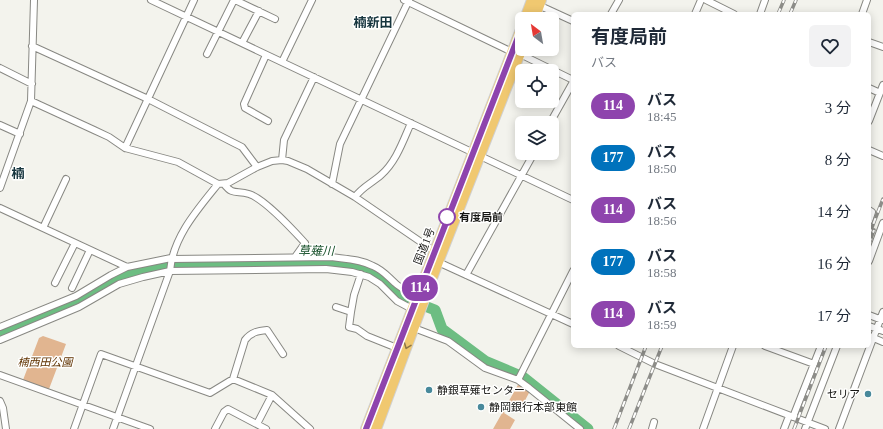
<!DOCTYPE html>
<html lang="ja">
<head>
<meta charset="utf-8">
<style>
	:root { --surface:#fff; --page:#f2f2f3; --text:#1f2937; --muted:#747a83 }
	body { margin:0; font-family:"Times New Roman","Noto Sans JP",serif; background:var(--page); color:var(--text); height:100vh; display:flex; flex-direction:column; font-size:15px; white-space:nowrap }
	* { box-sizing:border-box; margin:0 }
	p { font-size:13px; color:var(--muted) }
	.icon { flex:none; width:22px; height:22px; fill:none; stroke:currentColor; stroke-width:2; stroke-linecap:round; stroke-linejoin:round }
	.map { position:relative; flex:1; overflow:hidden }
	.side { position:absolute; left:571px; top:12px; width:300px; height:336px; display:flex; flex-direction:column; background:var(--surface); border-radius:6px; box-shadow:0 2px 10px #0003 }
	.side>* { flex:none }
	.badge { padding:0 8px; border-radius:13px; font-size:14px; line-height:26px }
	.needle { width:26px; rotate:329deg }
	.buttons { position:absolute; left:515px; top:12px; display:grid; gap:8px }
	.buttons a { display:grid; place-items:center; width:44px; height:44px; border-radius:6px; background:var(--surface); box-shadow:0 2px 10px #0003; font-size:20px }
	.map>.badge { position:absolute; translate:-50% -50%; box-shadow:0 0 0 2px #fff }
	.round { display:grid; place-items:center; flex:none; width:42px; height:42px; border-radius:6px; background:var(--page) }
	.headline { display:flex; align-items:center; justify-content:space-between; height:68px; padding:0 20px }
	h1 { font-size:19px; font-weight:700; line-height:30px }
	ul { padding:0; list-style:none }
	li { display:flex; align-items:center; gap:12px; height:52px; padding:0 20px }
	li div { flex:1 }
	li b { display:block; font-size:15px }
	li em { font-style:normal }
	li .badge { min-width:44px; font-weight:700; text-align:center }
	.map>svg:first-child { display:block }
</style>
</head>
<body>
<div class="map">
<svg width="883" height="429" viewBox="0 0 883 429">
	<rect width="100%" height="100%" fill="#f3f3ed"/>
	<path fill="#e1b590" d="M43,336L66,344L49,389L23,380L39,338Z
		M519,383L530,391L521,408L510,402L504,413L515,420L510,429H493Z"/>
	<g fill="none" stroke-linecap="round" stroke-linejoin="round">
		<path stroke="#6dbd82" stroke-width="11" d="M0,331L28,319L75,304L129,274L163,266L187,265L326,263L360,267L379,276L394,290L407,299L435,310L442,329L485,361L523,377L588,429"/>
		<defs>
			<path id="minor" d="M151,0L573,200
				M235,0L275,19
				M404,0L512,52
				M706,0L734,14
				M536,4L573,21
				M611,14L619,0
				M695,14L701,0
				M760,14L765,0
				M862,14L867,0
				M869,42L883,47
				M242,43L259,11
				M32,46L148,99L234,143L242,147L257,167
				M207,54L234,0
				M520,54L573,80
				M266,55L244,104L245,108L268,121
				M282,62L312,0
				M0,68L32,84
				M869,88L880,93
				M31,101L94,130L109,137L125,148L178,162L218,184L228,183L257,167L272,161L282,160L288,161L307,169L355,197L434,251L438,262L573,324
				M869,121L883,85
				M550,123L573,82
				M0,125L20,134
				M125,148L194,0
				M869,150L883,156
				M282,160L284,140L314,77
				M224,184C233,196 237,190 249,194C265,199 293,230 305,243L295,257
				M332,184L340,144L409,0
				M0,188L31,101L34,0
				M355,197C362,187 372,183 381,175C396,162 403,141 411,123
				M0,208L127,267L171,258
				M869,210L872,212L869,221
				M43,228L66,179
				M171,259L331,257C345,259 360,259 373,266C383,270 388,277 395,283C401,289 410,292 417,296
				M869,261L883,223
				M466,275L534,153
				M55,283L75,243
				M72,288L90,250
				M336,307L351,312L349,327L357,329L367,336L397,348
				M351,312L354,295L361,274
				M869,315L882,320
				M869,326L883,331
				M0,327L76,296L111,275L127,267
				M414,328L448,341L485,368L518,380L529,388L580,429
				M869,336L883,342
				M0,340L79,307L119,284L143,277L170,271L326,269L352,272L369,277L380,284L397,301L412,309
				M619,346L655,364L825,429
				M765,346L814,364
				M0,375L150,429
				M233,379L245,340C251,332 258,331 267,330L283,354
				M518,380L573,271
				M0,401L3,408L6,429
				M793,417L821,346
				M257,424L272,395
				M74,429L101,354L210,393L233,379L272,395L310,429
				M113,429L170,271C173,237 197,210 218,184
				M215,429L224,412L228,409L266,429
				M652,429L654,422
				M703,429L733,346
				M784,429L789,416
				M805,429L837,346
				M839,429L883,312"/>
			<path id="trunk" d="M525,19L532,0
				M534,19L541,0
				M366,429L522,27
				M376,429L438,262L522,48"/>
		</defs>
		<use href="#minor" stroke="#888883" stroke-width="8"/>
		<use href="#trunk" stroke="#d0d0d0" stroke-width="12"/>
		<use href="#minor" stroke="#fff" stroke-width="6"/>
		<use href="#trunk" stroke="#f0c870" stroke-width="10"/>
		<defs>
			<path id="rail" d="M778,14L784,0
				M790,14L796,0
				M869,235L883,199
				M869,244L874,230
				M614,429L646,346
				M629,429L662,346
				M794,429L826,346"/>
		</defs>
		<use href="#rail" stroke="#8d8d89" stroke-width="3.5"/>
		<use href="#rail" stroke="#fffffe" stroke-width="2" stroke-dasharray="6" stroke-linecap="butt"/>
	</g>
	<defs><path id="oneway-chevron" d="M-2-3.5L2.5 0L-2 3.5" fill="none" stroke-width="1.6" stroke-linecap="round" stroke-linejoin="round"/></defs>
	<use stroke="#8d7746" href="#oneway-chevron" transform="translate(407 346) rotate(111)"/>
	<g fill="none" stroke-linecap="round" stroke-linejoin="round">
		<defs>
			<path id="line" d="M366,429L522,27"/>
		</defs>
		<use href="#line" stroke="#fff" stroke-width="9"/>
		<use href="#line" stroke="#8e44ad" stroke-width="6"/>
	</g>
	<circle fill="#fff" stroke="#8e44ad" stroke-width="2" cx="447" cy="217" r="8"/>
	<g fill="#48899b" stroke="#fffffe" stroke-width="1.5">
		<circle cx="429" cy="390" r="4"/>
		<circle cx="868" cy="394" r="4"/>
		<circle cx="481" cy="407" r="4"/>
	</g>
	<g text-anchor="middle" stroke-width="3" stroke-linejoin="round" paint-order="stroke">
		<g font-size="11" font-weight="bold" fill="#151513" stroke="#fffffe" text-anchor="start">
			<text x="459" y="221">有度局前</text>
		</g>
		<g font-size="11" fill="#151513" stroke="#fffffe">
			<text transform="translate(424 246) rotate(-69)" y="4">国道1号</text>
		</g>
		<g font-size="11" font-style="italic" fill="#603300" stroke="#fffffe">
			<text x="45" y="366">楠西田公園</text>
		</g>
		<g font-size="11" fill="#151513" stroke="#fffffe" text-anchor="start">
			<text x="437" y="394">静銀草薙センター</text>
			<text x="860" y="398" text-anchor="end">セリア</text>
			<text x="489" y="411">静岡銀行本部東館</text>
		</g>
		<g font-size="12" font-style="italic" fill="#16502a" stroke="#fffffe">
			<text transform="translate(316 251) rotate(1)" y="4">草薙川</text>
		</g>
		<g font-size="13" font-weight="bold" fill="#16353e" stroke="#fffffe">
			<text x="373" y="27">楠新田</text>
			<text x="18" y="178">楠</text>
		</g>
	</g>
</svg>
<div class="buttons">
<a><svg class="needle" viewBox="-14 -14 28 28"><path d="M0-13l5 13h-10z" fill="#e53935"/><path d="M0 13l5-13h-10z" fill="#747a83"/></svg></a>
<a><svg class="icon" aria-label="locate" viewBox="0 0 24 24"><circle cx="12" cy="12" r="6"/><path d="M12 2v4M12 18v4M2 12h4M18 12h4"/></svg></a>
<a><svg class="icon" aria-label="layers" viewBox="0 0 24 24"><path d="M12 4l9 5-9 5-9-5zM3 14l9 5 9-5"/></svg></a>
</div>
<b class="badge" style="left:420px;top:288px;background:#8e44ad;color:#fff">114</b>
<section class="side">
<div class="headline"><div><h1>有度局前</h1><p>バス</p></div><a class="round"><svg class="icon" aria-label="heart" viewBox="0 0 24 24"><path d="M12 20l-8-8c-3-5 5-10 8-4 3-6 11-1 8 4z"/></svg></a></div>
<ul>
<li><span class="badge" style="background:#8e44ad;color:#fff">114</span><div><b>バス</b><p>18:45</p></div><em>3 分</em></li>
<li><span class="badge" style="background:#0072bc;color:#fff">177</span><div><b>バス</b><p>18:50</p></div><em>8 分</em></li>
<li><span class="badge" style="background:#8e44ad;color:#fff">114</span><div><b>バス</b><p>18:56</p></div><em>14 分</em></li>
<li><span class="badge" style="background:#0072bc;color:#fff">177</span><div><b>バス</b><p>18:58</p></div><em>16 分</em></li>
<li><span class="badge" style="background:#8e44ad;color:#fff">114</span><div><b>バス</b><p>18:59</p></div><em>17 分</em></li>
</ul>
</section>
</div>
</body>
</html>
